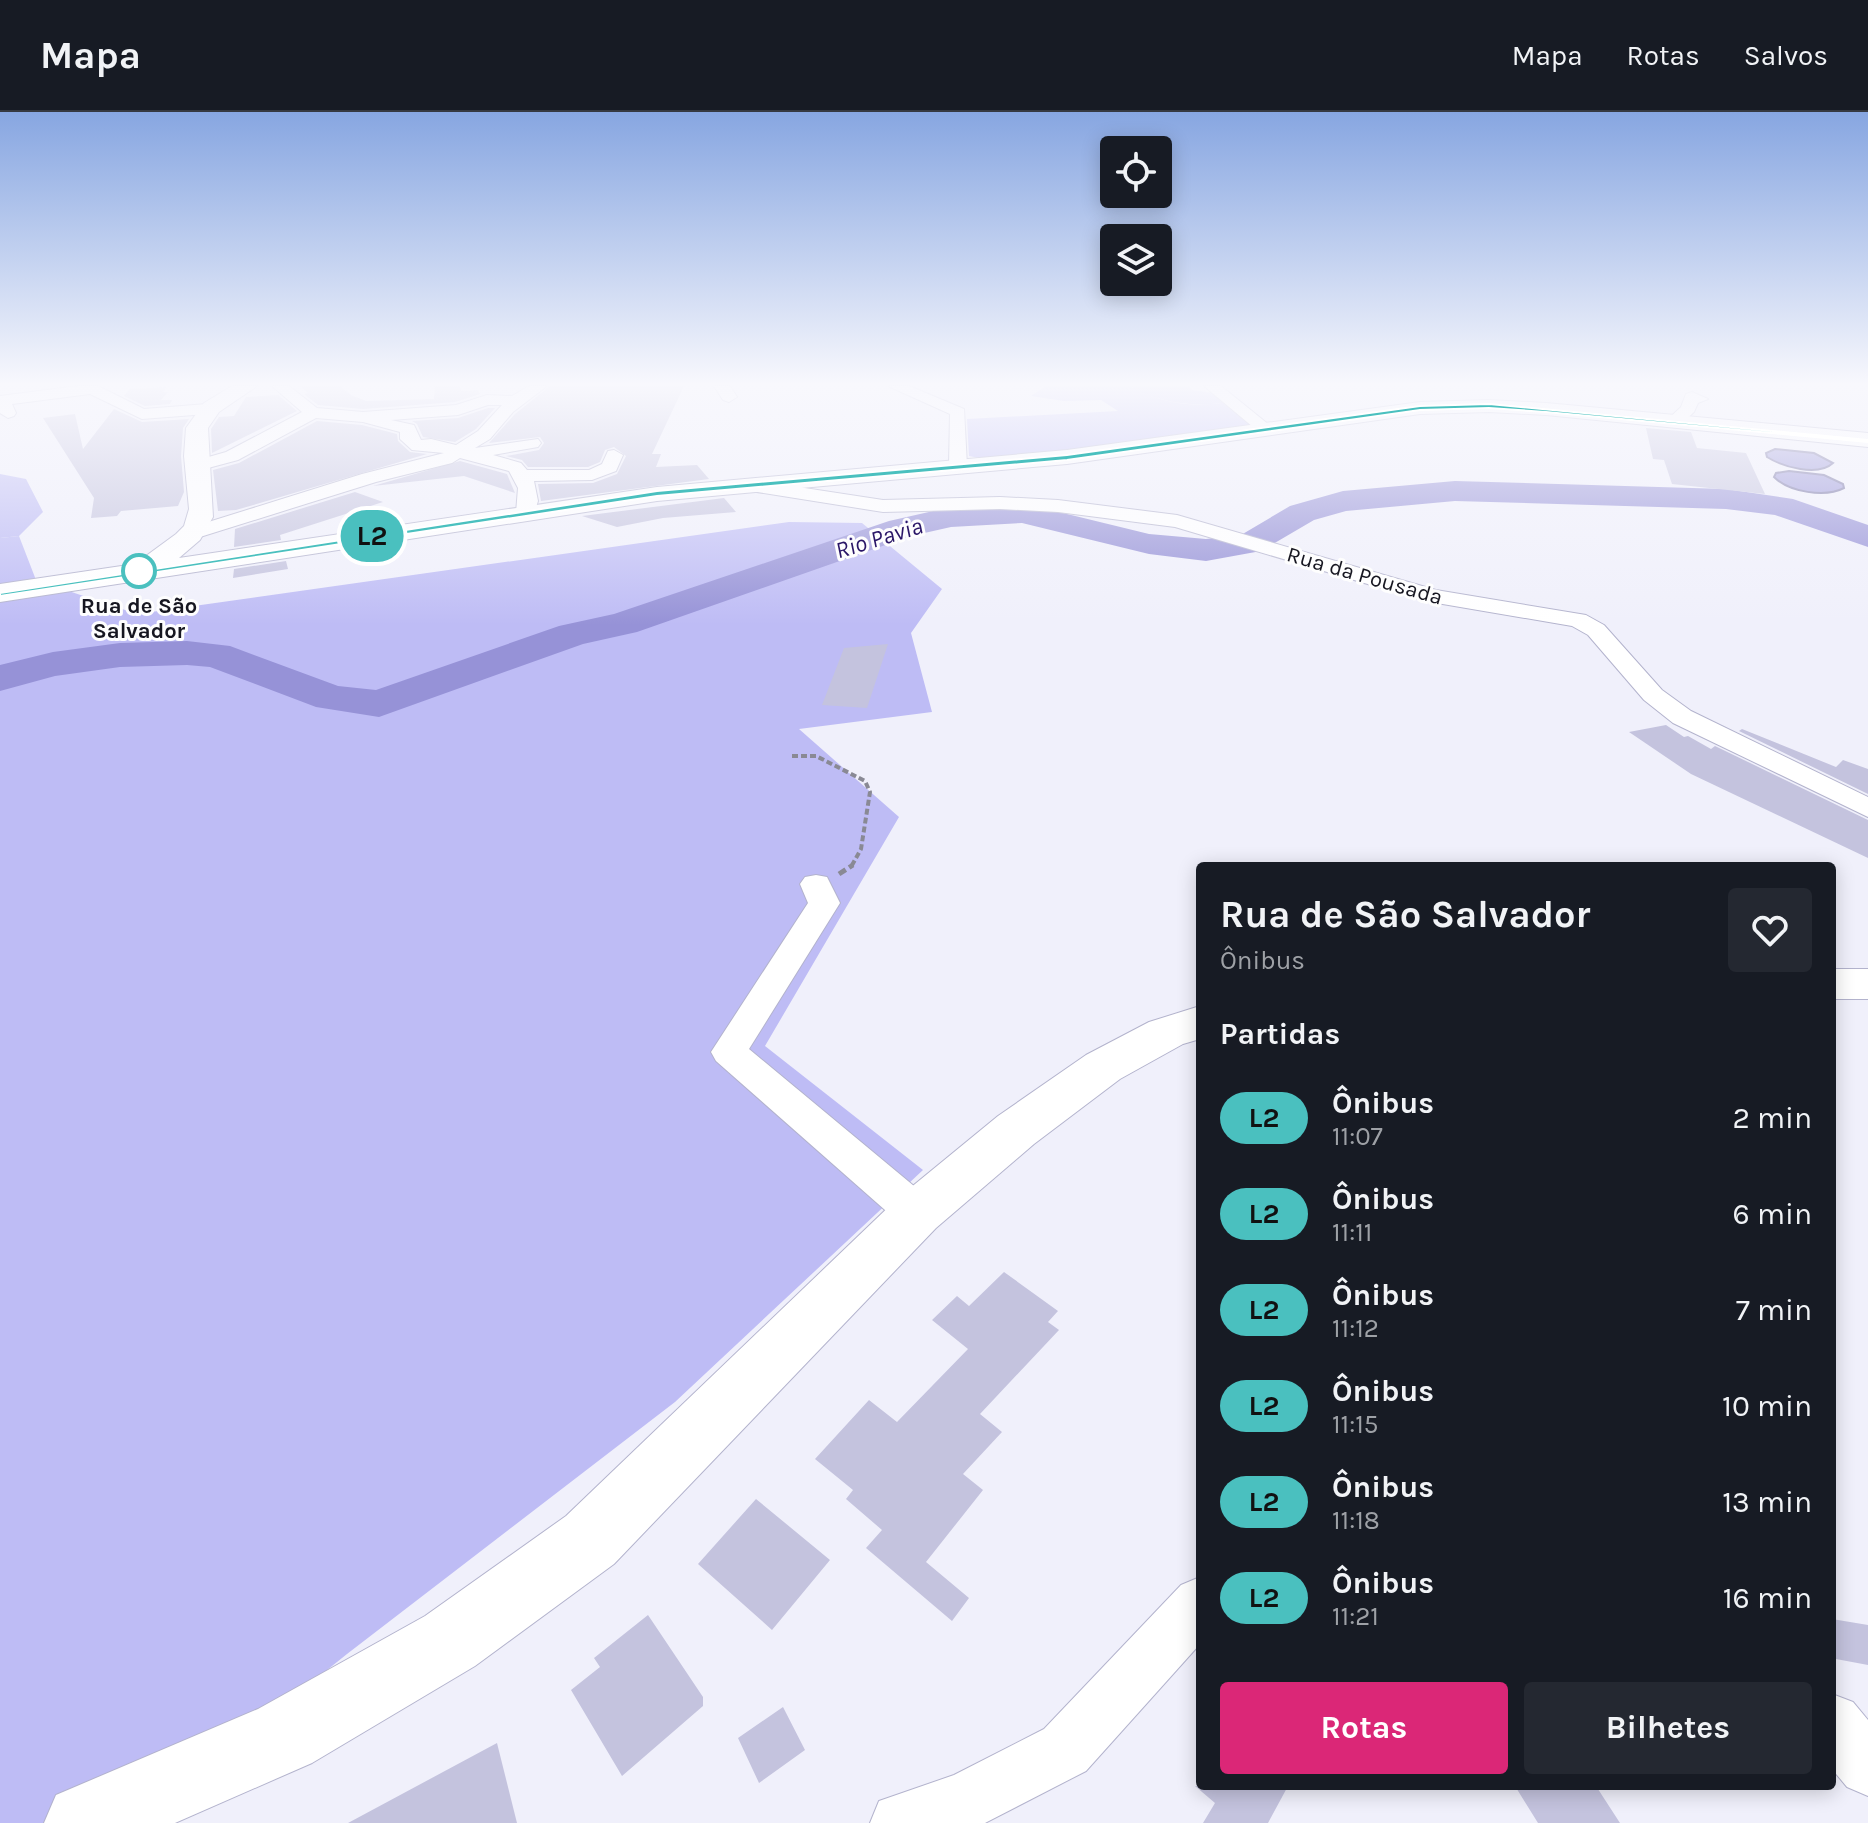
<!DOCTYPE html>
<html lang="pt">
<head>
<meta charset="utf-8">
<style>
	:root { --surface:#171b24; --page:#242831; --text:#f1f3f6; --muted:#9ea1a6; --line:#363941; --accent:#db2777 }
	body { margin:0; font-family:Karla,sans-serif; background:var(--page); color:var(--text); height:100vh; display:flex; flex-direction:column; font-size:30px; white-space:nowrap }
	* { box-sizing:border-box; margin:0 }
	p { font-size:26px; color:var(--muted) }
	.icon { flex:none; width:44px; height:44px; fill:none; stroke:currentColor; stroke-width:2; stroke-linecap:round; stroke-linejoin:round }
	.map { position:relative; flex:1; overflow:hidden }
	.panel { position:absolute; left:1196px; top:750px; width:640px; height:928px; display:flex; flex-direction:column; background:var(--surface); border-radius:8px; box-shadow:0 4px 20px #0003 }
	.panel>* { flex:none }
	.badge { padding:0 16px; border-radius:26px; font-size:28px; line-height:52px }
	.tools { position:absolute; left:1100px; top:24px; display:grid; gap:16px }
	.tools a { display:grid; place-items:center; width:72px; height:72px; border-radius:8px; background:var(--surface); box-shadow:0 4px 20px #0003; font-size:40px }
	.map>.badge { position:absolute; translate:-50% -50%; box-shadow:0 0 0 4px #fff }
	h2 { padding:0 24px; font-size:30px; line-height:72px }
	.round { display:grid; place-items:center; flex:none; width:84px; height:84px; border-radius:8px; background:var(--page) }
	.overview { display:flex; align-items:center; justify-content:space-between; height:136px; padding:0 24px }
	h1 { font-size:38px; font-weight:700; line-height:60px }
	.cta { display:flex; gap:16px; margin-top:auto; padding:16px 24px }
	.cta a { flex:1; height:92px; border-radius:8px; background:var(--accent); color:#fff; font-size:32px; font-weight:700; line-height:92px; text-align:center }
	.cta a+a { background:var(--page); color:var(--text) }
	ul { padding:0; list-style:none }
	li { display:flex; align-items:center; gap:24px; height:96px; padding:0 24px }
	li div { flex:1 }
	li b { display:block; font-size:30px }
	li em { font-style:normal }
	li .badge { min-width:88px; font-weight:700; text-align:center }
	header { display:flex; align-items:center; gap:48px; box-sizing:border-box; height:112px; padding:0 40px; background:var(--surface); border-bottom:2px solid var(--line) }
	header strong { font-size:38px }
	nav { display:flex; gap:44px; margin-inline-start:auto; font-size:28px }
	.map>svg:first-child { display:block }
</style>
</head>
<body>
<header>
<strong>Mapa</strong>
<nav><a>Mapa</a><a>Rotas</a><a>Salvos</a></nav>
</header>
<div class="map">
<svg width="1868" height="1711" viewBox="0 0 1868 1711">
	<rect width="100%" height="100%" fill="#f0f0fb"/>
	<path fill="#bebcf5" d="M1046,274H1134L1131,276C1165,291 1186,295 1223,291L1252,314L1158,330L984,347L969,344L967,307L1118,299L1101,288L1064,289L1031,284Z
		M789,410L862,411L942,477L911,521L932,600L799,617L899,705L765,934L923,1058L675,1290L347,1542L136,1711H0V426L19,424L36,468L137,502Z"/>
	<path fill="#bcbaf4" d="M1134,274H1189L1192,278L1213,281L1223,291C1186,295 1165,290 1131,277Z
		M0,362L26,367L43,400L19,424L0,426Z"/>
	<path fill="#9692d7" stroke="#706da0" stroke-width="2" d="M1775,337L1814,341L1833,351C1818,365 1783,355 1767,345L1766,341Z
		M1789,359L1824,363L1843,372L1844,376C1825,386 1789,380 1774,365L1776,361Z"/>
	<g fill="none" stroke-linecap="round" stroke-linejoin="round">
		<path fill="#9692d7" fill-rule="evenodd" d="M1455,369L1726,377L1793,387L1868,413V435L1775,403L1726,397L1455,389L1346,399L1314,408L1261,439L1206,449L1149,442L1022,411L951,415L911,424L637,520L583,532L379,605L316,595L210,555L187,553L120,555L55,564L0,579V553L53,540L120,531L187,529L230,534L338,574L376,578L559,514L614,502L889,409L951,395L1022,391L1149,422L1206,427L1241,423L1290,394L1343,379Z"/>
	</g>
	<path fill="#c4c3de" d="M300,274H340L351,283L366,289L434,287L435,274H460L461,279L478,278L480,282L455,290L363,297L318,293L304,282L308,281Z
		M550,274H684L652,342H661L656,355L697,353L709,367L541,389L538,372L593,371L617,362L626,344L614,335L605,338L600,350L588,355H528L522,348L506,344L539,338L544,331L540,325L489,331L515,302Z
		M167,275L163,280H168L161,288H172L170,292L145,294L124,284L130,277Z
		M278,283L297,299L212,341L211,317L219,305L234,304L246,285Z
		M488,296H495L476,317L455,330L423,325L417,312L412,309L458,306Z
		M114,297L142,310L189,307L183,316L181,344L184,380L178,394L121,399L117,404L91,406L94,386L43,306L75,302L83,337Z
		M317,309L362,313L397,322L398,329L410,340L427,342L236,398L218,399L213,358L239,351Z
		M1646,316L1691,320L1697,336L1746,341L1765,382L1672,372L1664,348L1653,347Z
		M460,349L507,362L515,381L464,364L373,374Z
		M355,380L383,390L280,423L281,428L234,435L235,417Z
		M724,386L736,400L663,406L617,415L582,404Z
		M286,449L288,457L233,466L234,457Z
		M888,532L867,596L822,593L844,536Z
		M1666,613L1684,625L1688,624L1711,637L1715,634L1868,708V746L1691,662L1629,620Z
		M1742,617L1836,655L1843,648L1868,657V682L1739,619Z
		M1004,1160L1058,1199L1048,1210L1059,1218L980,1302L1002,1320L963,1362L983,1378L926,1450L969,1486L952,1509L866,1436L882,1418L846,1387L853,1378L815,1347L869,1288L897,1310L968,1237L932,1208L957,1184L969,1194Z
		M756,1387L830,1448L772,1518L698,1452Z
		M648,1503L703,1585V1594L622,1664L571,1578L600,1555L594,1546Z
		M1832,1507L1868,1513V1553L1836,1547L1832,1537Z
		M783,1595L805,1638L759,1671L738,1626Z
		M497,1631L517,1711H348Z
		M1195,1674H1288L1268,1711H1203L1215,1691Z
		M1515,1674H1596L1620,1711H1538Z"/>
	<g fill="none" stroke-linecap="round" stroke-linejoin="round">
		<defs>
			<path id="street" d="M78,274H98L144,297L207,292L215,297L207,302L142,307L90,282L12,292L16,301L14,304L8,306L0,301V284Z
				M272,274H289L317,296L363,300L456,293L487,283L512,284L529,274H547L513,300L490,327L475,336L538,327L541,331L538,335L493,343L521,351L527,358H589L602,352L608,339L614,338L623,343L616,359L592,368L534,369L538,389L533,405L526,407L516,401L518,376L509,359L460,346L452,351L376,370L200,425H186L183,421L186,417L362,362L444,341L412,338L400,327V320L363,310L316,306L238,348L197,359L191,358L188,354L191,350L226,340L302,300ZM488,293H502L478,319L456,333L431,327L421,328L414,313L391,308L458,303Z
				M714,274H730L737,285L729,290L723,288Z
				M888,274H909L964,297L967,354L964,358L958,359L949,354L950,302Z
				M1204,274H1221L1273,316L1271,320H1259Z
				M1692,280L1708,287L1698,291L1694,300L1680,313H1668L1666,309L1681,295L1686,282Z
				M745,367L883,388L1000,385L1058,388L1177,403L1436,478L1586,503L1604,513L1662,578L1691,599L1868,685V705L1673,611L1644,588L1588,523L1572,514L1425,489L1175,415L1058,400L1000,397L883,400L738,377L736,373Z
				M816,763L827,765L840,791L749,937L932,1089L938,1101L932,1113L917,1118L902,1113L716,949L711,940L808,791L800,772L805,765Z
				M1200,1465V1532L1086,1659L985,1711H870L879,1689L954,1663L1044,1617L1181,1473Z
				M1832,1582L1853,1590L1868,1608V1684L1847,1675L1832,1657Z"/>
			<path id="secondary" d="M232,274H257L219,300L208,316L213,405L200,428L179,446L657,375L1067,338L1420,290L1489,288L1546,291L1868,321V335L1546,303L1489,300L1420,302L1067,352L657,389L0,490V472L135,452L176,422L184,414L189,397L184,344L186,316L204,291Z"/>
			<path id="primary" d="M1832,857H1868V887H1832Z
				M1200,894V927L1183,932L1120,967L1034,1032L936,1116L614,1452L475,1554L312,1651L175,1711H44L56,1683L258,1597L425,1504L566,1404L898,1086L998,1004L1086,943L1149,910Z"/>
		</defs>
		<use href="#street" stroke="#b3b3cd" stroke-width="2"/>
		<use href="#secondary" stroke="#b3b3cd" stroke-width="2"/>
		<use href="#primary" stroke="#b3b3cd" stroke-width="2"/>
		<path stroke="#898994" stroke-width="4" stroke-dasharray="6 3" stroke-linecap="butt" d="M792,644H816L865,669L870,680L861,737L851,755"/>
		<path stroke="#898994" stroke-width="5" stroke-dasharray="8 4" stroke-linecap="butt" d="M839,762L853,753"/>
		<use href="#street" fill="#fff" fill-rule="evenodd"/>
		<use href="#secondary" fill="#fff" fill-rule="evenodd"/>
		<use href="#primary" fill="#fff" fill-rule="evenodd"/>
	</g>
	<linearGradient id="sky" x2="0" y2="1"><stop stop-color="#87a6e1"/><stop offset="0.53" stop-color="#f8f8fd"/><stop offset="1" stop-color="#f8f8fd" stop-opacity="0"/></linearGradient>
	<rect width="1868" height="513" fill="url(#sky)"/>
	<path fill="#4ac0bf" stroke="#fff" stroke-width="2" d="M1489,292L1868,328V330L1546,300L1489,296L1420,298L1067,348L657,384L0,484V481L657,379L1067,343L1420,294Z"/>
	<circle fill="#fff" stroke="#4ac0bf" stroke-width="4" cx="139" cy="459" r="16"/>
	<g text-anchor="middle" stroke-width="6" stroke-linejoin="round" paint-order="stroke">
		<g font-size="22" fill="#171721" stroke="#fefefe">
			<text transform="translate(1365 463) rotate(16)" y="8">Rua da Pousada</text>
		</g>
		<g font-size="22" font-weight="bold" fill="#171721" stroke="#fefefe">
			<text x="139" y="501">Rua de São<tspan x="139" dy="25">Salvador</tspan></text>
		</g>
		<g font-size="24" font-style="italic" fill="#2a1667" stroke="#fefefe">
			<text transform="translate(879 426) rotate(-17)" y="8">Rio Pavia</text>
		</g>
	</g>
</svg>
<div class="tools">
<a><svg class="icon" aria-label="locate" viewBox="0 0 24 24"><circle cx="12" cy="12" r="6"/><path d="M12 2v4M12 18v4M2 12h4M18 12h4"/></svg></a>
<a><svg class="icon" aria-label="layers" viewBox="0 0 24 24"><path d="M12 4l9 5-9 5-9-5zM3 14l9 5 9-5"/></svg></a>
</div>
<b class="badge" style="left:372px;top:424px;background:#4ac0bf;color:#111">L2</b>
<section class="panel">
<div class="overview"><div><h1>Rua de São Salvador</h1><p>Ônibus</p></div><a class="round"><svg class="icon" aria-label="heart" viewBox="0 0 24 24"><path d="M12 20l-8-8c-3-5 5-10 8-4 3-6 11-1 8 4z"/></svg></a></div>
<h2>Partidas</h2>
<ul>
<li><span class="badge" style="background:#4ac0bf;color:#111">L2</span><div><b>Ônibus</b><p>11:07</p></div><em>2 min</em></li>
<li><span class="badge" style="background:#4ac0bf;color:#111">L2</span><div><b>Ônibus</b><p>11:11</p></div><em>6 min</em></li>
<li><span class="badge" style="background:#4ac0bf;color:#111">L2</span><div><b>Ônibus</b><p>11:12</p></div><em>7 min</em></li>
<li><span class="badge" style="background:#4ac0bf;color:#111">L2</span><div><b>Ônibus</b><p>11:15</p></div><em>10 min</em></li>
<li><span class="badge" style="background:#4ac0bf;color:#111">L2</span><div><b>Ônibus</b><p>11:18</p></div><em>13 min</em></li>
<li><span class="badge" style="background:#4ac0bf;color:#111">L2</span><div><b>Ônibus</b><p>11:21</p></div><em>16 min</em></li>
</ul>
<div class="cta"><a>Rotas</a><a>Bilhetes</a></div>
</section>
</div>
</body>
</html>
